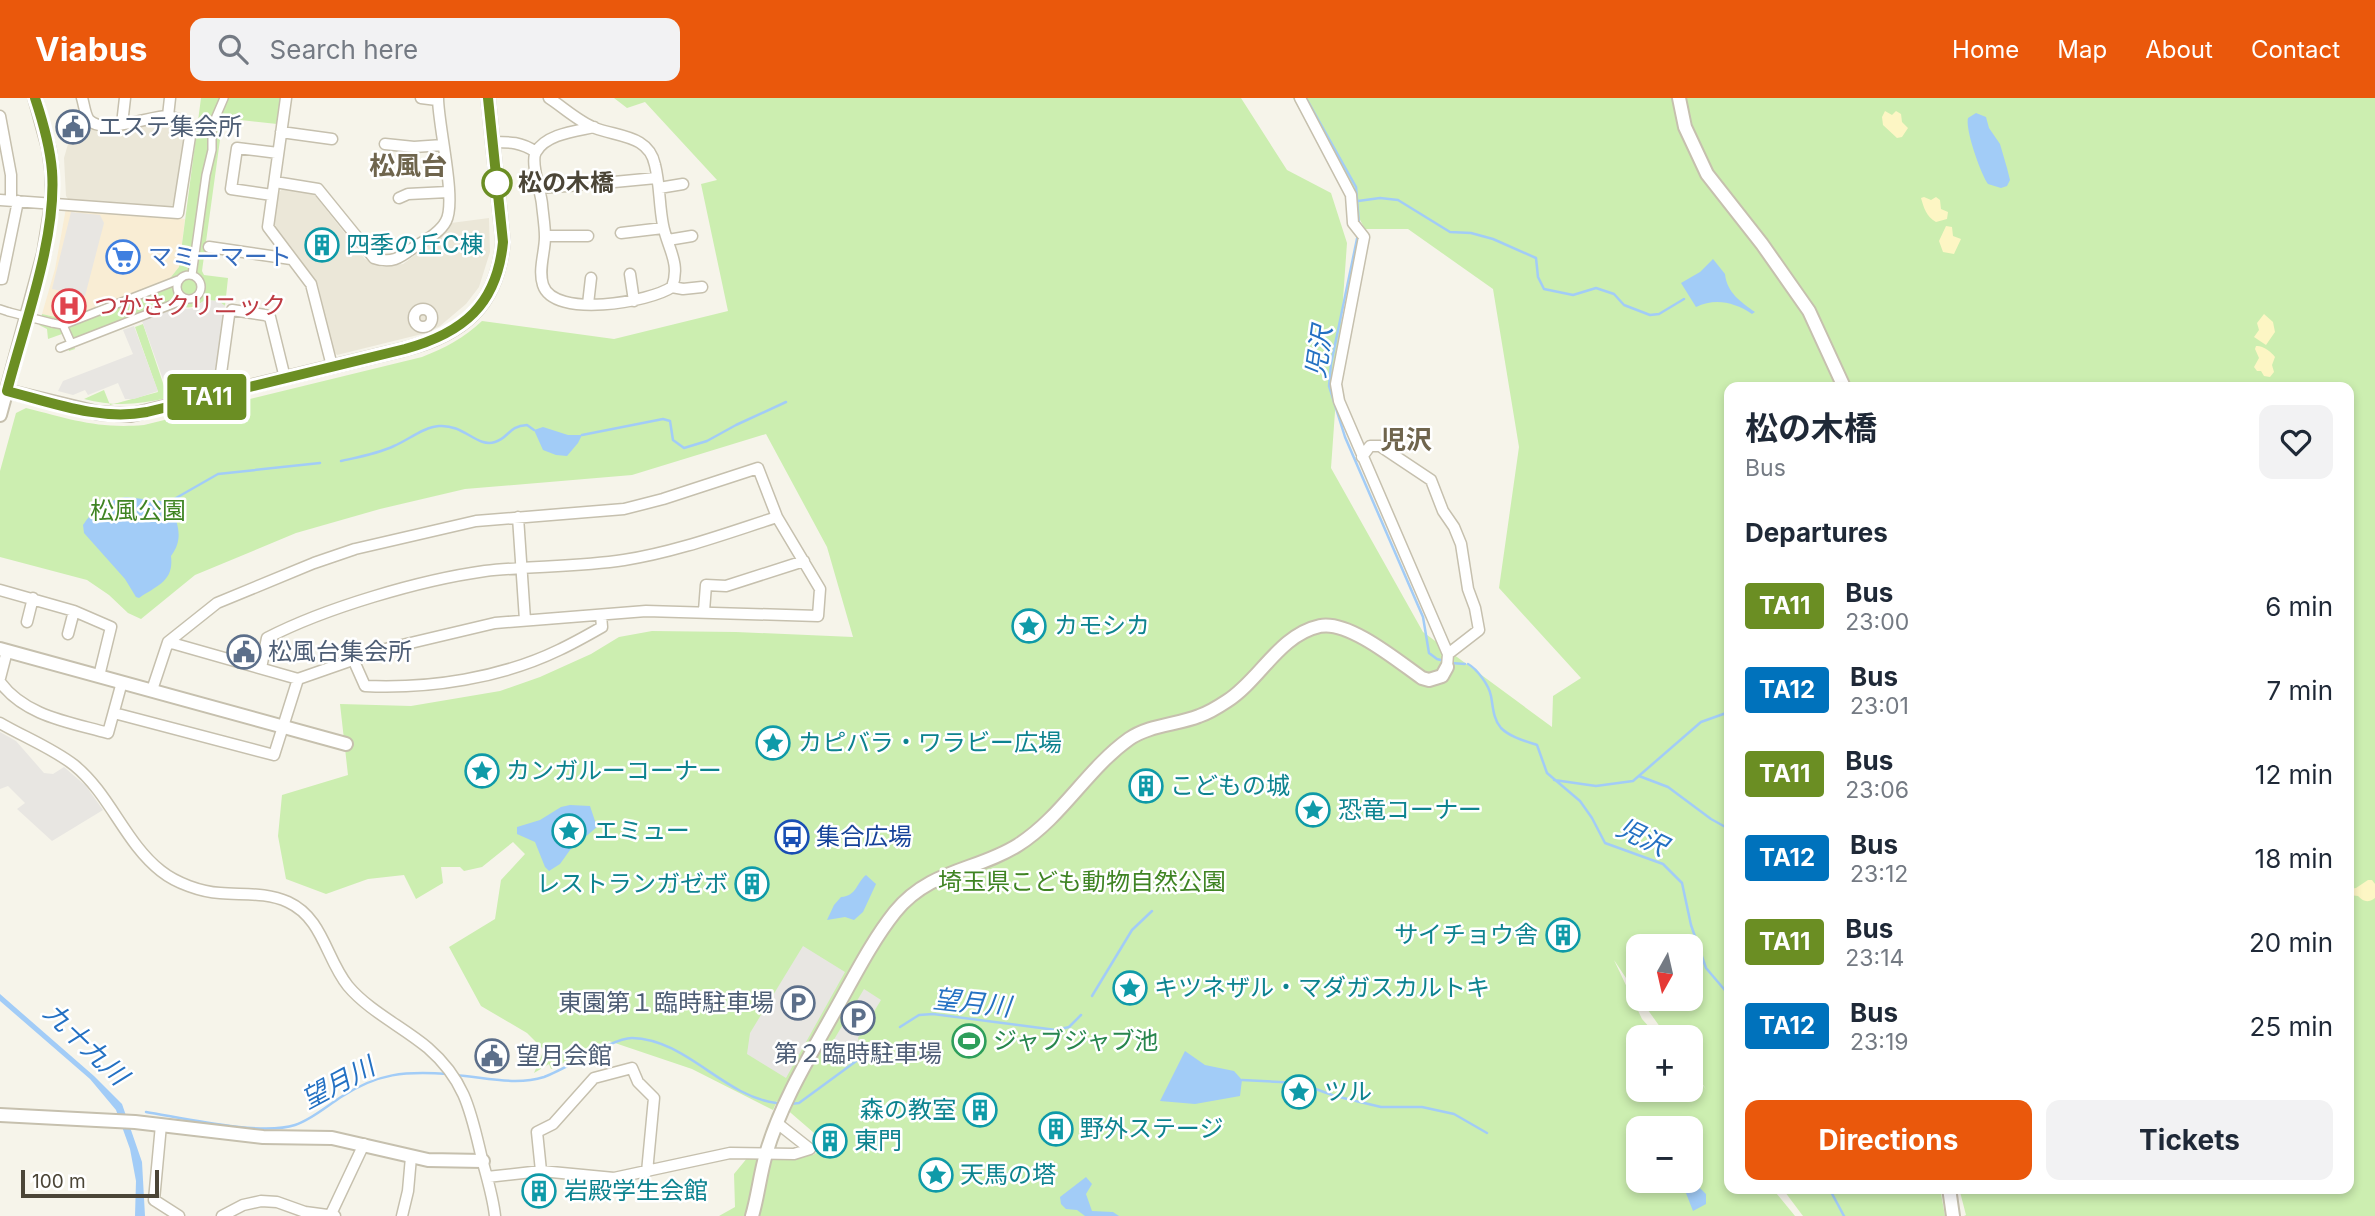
<!DOCTYPE html>
<html lang="en">
<head>
<meta charset="utf-8">
<style>
	:root { --surface:#fff; --page:#f2f2f3; --text:#1f2937; --muted:#747a83; --accent:#ea580c }
	body { margin:0; font-family:Inter,"Noto Sans JP",sans-serif; background:var(--page); color:var(--text); height:100vh; display:flex; flex-direction:column; font-size:26px; white-space:nowrap }
	* { box-sizing:border-box; margin:0 }
	p { font-size:23px; color:var(--muted) }
	.icon { flex:none; width:38px; height:38px; fill:none; stroke:currentColor; stroke-width:2; stroke-linecap:round; stroke-linejoin:round }
	.map { position:relative; flex:1; overflow:hidden }
	.side { position:absolute; left:1724px; top:284px; width:630px; height:812px; display:flex; flex-direction:column; background:var(--surface); border-radius:14px; box-shadow:0 4px 10px #0003 }
	.side>* { flex:none }
	.badge { padding:0 14px; border-radius:5px; font-size:24px; line-height:46px }
	.needle { width:46px; rotate:188deg }
	.tools { position:absolute; left:1626px; top:836px; display:grid; gap:14px }
	.tools a { display:grid; place-items:center; width:77px; height:77px; border-radius:14px; background:var(--surface); box-shadow:0 4px 10px #0003; font-size:35px }
	.scale { position:absolute; left:21px; bottom:18px; width:138px; box-sizing:border-box; padding-left:7px; border:4px solid #4b4537; border-top:0; font-size:19px; line-height:24px; white-space:nowrap; color:#4b4537; -webkit-text-stroke:5px #fff; paint-order:stroke }
	.map>.badge { position:absolute; translate:-50% -50%; box-shadow:0 0 0 4px #fff }
	h2 { padding:0 21px; font-size:26px; line-height:63px }
	.round { display:grid; place-items:center; flex:none; width:74px; height:74px; border-radius:14px; background:var(--page) }
	.summary { display:flex; align-items:center; justify-content:space-between; height:119px; padding:0 21px }
	h1 { font-size:33px; font-weight:700; line-height:52px }
	.action { display:flex; gap:14px; margin-top:auto; padding:14px 21px }
	.action a { flex:1; height:80px; border-radius:14px; background:var(--accent); color:#fff; font-size:28px; font-weight:700; line-height:80px; text-align:center }
	.action a+a { background:var(--page); color:var(--text) }
	ul { padding:0; list-style:none }
	li { display:flex; align-items:center; gap:21px; height:84px; padding:0 21px }
	li div { flex:1 }
	li b { display:block; font-size:26px }
	li em { font-style:normal }
	li .badge { min-width:77px; font-weight:700; text-align:center }
	header { display:flex; align-items:center; gap:42px; box-sizing:border-box; height:98px; padding:0 35px; background:var(--accent); color:#fff }
	header strong { font-size:33px }
	nav { display:flex; gap:38px; margin-inline-start:auto; font-size:24px }
	.search { width:490px; height:63px; background:var(--page); display:flex; align-items:center; gap:18px; box-sizing:border-box; padding:0 24px; border-radius:14px; color:var(--muted); font-size:26px }
	.map>svg:first-child { display:block }
</style>
</head>
<body>
<header>
<strong>Viabus</strong>
<div class="search"><svg class="icon" aria-label="search" viewBox="0 0 24 24"><circle cx="10" cy="10" r="6"/><path d="M15 15l6 6"/></svg>Search here</div>
<nav><a>Home</a><a>Map</a><a>About</a><a>Contact</a></nav>
</header>
<div class="map">
<svg width="2375" height="1118" viewBox="0 0 2375 1118">
	<rect width="100%" height="100%" fill="#f6f4ea"/>
	<path fill="#ebe7d8" d="M76,20L82,21L85,28L118,32L165,24L178,27L183,32L185,43L174,107L168,109L68,101L66,98L64,60L68,46L64,24Z
		M284,90L314,96L365,161L382,169L403,166L446,134L451,125L489,120L490,154L479,189L466,206L440,228L426,235L337,257L333,252L318,187L273,128L278,95Z"/>
	<path fill="#f9edd4" d="M66,110L185,121L179,169L167,184L68,222L42,216L55,171Z"/>
	<path fill="#cceeb0" fill-rule="evenodd" d="M201,0H281L277,26L223,20L202,173L204,177L228,180L225,208L218,203L205,202C194,210 189,212 176,206L74,248L75,251L69,253L62,236L48,241L47,231L39,227L42,216L68,222L167,184L179,169Z
		M614,0H1241L1287,72L1331,95L1347,145L1331,370L1423,534L1552,629L1553,598L1581,580L1499,490L1519,349L1493,191L1408,131H1365L1293,0H2375V1118H1964L1966,1117L1959,1090H2348V289H1729V1090H1772L1795,1118H719L735,1109L734,1076L748,1059L813,1057L828,1047L777,1003L773,1012L692,971L609,943L551,971L549,966L534,975L544,952L527,935L481,908L449,849L495,821L501,782L525,756L513,744L482,769L464,773L460,769H441L443,785L416,801L404,777L368,781L326,796L286,781L278,738L282,697L348,677L340,606L411,608L500,593L540,579L591,556L619,539L652,533L736,534L853,539L827,449L766,336L632,377L465,391L380,411L296,435L195,477L141,521L128,515L109,497L87,482L0,459V373L16,315L26,310C70,321 97,331 144,327L422,259C445,250 464,240 482,223L614,241L728,213L701,86L717,82L645,4L627,10ZM1638,849H1690V901H1640L1668,940H1690L1691,970L1706,991L1691,974L1690,992H1638V940H1659L1642,921L1614,862L1638,898ZM1638,1031H1690V1083H1638Z
		M143,226L165,291L216,279L214,288C168,299 132,314 84,301L104,292L110,307L158,294L135,229Z
		M1782,1090H1940L1945,1118H1803Z"/>
	<path fill="#fdf6c4" d="M1885,13L1892,17L1896,13L1901,16L1902,24L1908,30L1902,39L1897,40L1883,27L1882,19Z
		M1924,99L1931,102L1936,99L1940,102L1941,111L1948,114L1947,121L1936,124C1926,118 1924,110 1921,100Z
		M1946,128L1952,129L1953,138L1961,141L1954,156L1943,154L1939,143Z
		M2264,216L2273,224L2275,234L2266,247L2254,239L2259,232L2257,225Z
		M2256,248C2262,247 2272,254 2275,259L2272,267L2274,274L2270,279L2264,278L2261,273H2257L2254,269L2259,260L2255,251Z
		M2368,782H2372L2375,786V800C2368,805 2364,804 2358,798L2349,797V791L2356,790Z"/>
	<path fill="#e8e6e2" d="M71,114L100,117L104,125L85,198L52,191Z
		M205,202L219,203L225,208L215,275L165,287L141,220L176,206L186,211L194,210Z
		M134,228L158,293L134,301H125L118,285L88,297L85,292L73,297L58,293L63,283L133,256L123,232Z
		M0,634L16,643L44,675L53,676L64,669L86,688L103,712L52,743L17,711L25,705L8,688L0,691Z
		M803,848L845,874L786,980L747,956L750,935Z
		M864,891L881,902L858,940L862,956L845,969L826,955Z"/>
	<path fill="#a2ccf7" d="M1976,15L1986,19L1989,30L2000,46L2007,70L2010,82L2007,88L2001,90L1988,86C1981,76 1965,32 1968,20Z
		M1713,161L1725,176C1727,195 1741,204 1755,214L1752,216C1734,204 1715,200 1696,209L1681,185L1700,174Z
		M543,329L568,337H582L578,345L567,358L556,357L543,352L534,332Z
		M126,399L169,404C177,423 185,440 171,458C174,483 158,487 139,500L136,499L125,481L84,435L83,427C94,410 107,403 126,399Z
		M570,707L590,708L597,729L570,752L560,766L549,773L545,769L535,744L517,736V729L540,722L561,709Z
		M866,777L876,786L863,814L854,822L845,819L827,822L834,807L841,799C857,798 856,785 866,777Z
		M0,896L94,978L122,1006L142,1064L145,1118H135L136,1083L130,1051L116,1012L90,981L0,903Z
		M1185,953L1205,967L1234,973L1242,982L1240,998L1195,1006L1160,1003Z
		M1086,1079L1092,1086L1086,1096L1092,1113L1113,1114L1119,1118H1085L1077,1112L1066,1111L1061,1106L1060,1099Z
		M1690,1087H1697L1706,1096V1106L1693,1113L1684,1090Z"/>
	<g fill="none" stroke-linecap="round" stroke-linejoin="round">
		<path stroke="#a2ccf7" stroke-width="2.5" d="M1306,0L1356,89L1359,126
			M1358,103L1380,100L1398,102L1450,134L1471,135L1493,141L1536,160L1538,179L1544,191L1573,197L1596,190L1614,196L1624,207L1650,217L1659,216L1684,201
			M1358,136L1331,266L1329,288L1345,339L1423,519L1429,555L1437,561L1444,563
			M582,337L663,321L670,323L673,342L684,350L707,343L736,327L786,304
			M341,363C359,359 377,356 394,348C408,342 424,329 439,328C464,326 477,350 495,344C509,340 508,328 527,327L534,332
			M169,404L218,376L320,365
			M1451,565L1465,566
			M1468,566C1477,571 1489,587 1491,598C1493,608 1493,621 1501,630C1510,639 1525,643 1537,647L1547,675L1580,703L1592,720L1605,745L1663,766L1682,785L1691,827L1706,870L1729,897
			M1639,678L1668,689L1711,721L1729,731
			M1554,682L1596,688L1633,683L1701,624L1729,614
			M1092,898L1132,832L1152,813
			M900,929L919,917L933,916L1056,932L1069,929L1081,917
			M455,977C484,979 515,988 544,979C567,971 612,940 632,940C686,941 723,998 776,1005
			M1242,982L1299,985L1335,998L1381,1009H1422L1454,1016L1487,1035
			M790,1006L799,1005L870,953
			M146,1014C183,1020 261,1038 295,1027C311,1022 327,1008 341,999C378,975 405,973 448,976
			M1829,1090L1844,1118"/>
		<defs>
			<path id="pedestrian" d="M177 189a12 12 0 1 1 24 0a12 12 0 1 1-24 0Z
				M192,177L206,77L212,52V28L224,0
				M0,211L9,214
				M52,225L63,227L178,182
				M63,227L71,245
				M60,250L186,201"/>
			<path id="minor" d="M82,0C84,6 85,17 89,22C103,37 150,18 168,18
				M286,0L268,129L311,186L332,268
				M421,0L437,2
				M549,0C563,9 579,24 595,30C618,39 649,37 655,67C660,87 659,107 663,127C667,149 681,165 672,189C650,204 554,221 543,187C538,172 545,154 545,139C545,128 543,117 542,106C541,94 530,64 536,54C546,36 576,33 594,29
				M1300,0L1351,97L1353,125L1364,139L1336,286L1339,303L1448,556L1447,569
				M0,18L11,77V102
				M122,26L125,0
				M281,34L332,41
				M493,44C510,44 521,44 536,54
				M385,46L414,49L443,47
				M275,84L318,91L374,160C391,166 400,160 413,150C424,143 440,135 446,123C457,103 438,27 438,0
				M614,84L656,80
				M540,90L580,87
				M659,90L683,86
				M272,97L231,91L237,50L278,55
				M399,100L408,96L448,94
				M0,102L178,115L191,32C187,22 178,21 168,18L170,0
				M621,135L663,130
				M545,138H588
				M668,142L692,138
				M209,149L291,161
				M630,176L634,203
				M0,181H2L18,103
				M672,189L683,191L702,189
				M588,206L591,180
				M414 220a9 9 0 1 1 18 0a9 9 0 1 1-18 0Z
				M218,297L229,217L232,212L265,217L270,219L285,280
				M1362,359L1370,348H1380L1431,382L1443,413L1454,429L1461,446L1468,491L1475,510L1479,532L1448,556
				M518,419L525,522
				M0,492L74,513L111,529L99,578
				M704,513L706,487L726,488L804,463
				M27,524L33,500
				M68,536L74,513
				M168,544L298,581
				M353,561L365,588C430,591 501,580 559,552C574,545 588,537 602,529L601,517
				M261,570L267,540C325,510 420,482 485,473C531,468 578,469 624,462C676,454 727,435 777,419
				M0,580L7,553
				M0,584C25,618 69,624 108,635L122,584
				M114,615L274,657L298,581L381,552L495,525L646,513L818,518L820,491L777,419L758,370L663,401L624,411L476,423L355,451L314,465L217,505L168,544L152,592
				M0,625C24,639 52,650 74,667C110,696 125,745 161,773C176,785 201,794 220,795C243,797 266,794 288,804C323,820 326,861 348,888C369,913 403,929 428,950C466,983 471,1015 482,1061C487,1080 493,1099 495,1118
				M161,1027L154,1102L179,1118
				M541,1073L537,1034L553,1026L594,980L632,970L638,984L654,1000L647,1074
				M487,1079L541,1073L614,1080L730,1055L794,1056L810,1051L777,1025
				M331,1116L364,1046
				M222,1118L243,1107L261,1103L277,1104L305,1114L335,1118
				M402,1118L408,1093L411,1059"/>
			<path id="tertiary" d="M1679,0L1685,29L1707,76L1762,146L1809,213L1844,289
				M7,293L98,315L131,317L405,251C463,236 497,207 503,144L488,0
				M0,317L44,155L52,105V73L49,51L35,0
				M0,551L346,646
				M0,1017L135,1024L263,1039L332,1040L428,1062L483,1063
				M1949,1090L1953,1118
				M752,1118C758,1098 760,1076 766,1056C781,1004 811,956 837,909C855,877 872,843 895,814C930,771 977,773 1018,747C1062,719 1087,671 1129,641C1149,627 1176,627 1199,618C1208,615 1218,609 1227,603C1260,582 1279,537 1320,528C1349,522 1399,564 1422,580L1429,582L1442,578L1447,569"/>
		</defs>
		<use href="#pedestrian" stroke="#c6c0ae" stroke-width="10"/>
		<use href="#minor" stroke="#c6c0ae" stroke-width="13"/>
		<use href="#tertiary" stroke="#c6c0ae" stroke-width="16"/>
		<use href="#pedestrian" stroke="#fff" stroke-width="7"/>
		<use href="#minor" stroke="#fff" stroke-width="10"/>
		<use href="#tertiary" stroke="#fff" stroke-width="12"/>
		<defs>
			<path id="pedestrian-bridge" d="M9,214L52,225"/>
		</defs>
		<use href="#pedestrian-bridge" stroke="#c6c0ae" stroke-width="10" stroke-linecap="butt"/>
		<use href="#pedestrian-bridge" stroke="#fff" stroke-width="7"/>
	</g>
	<g fill="none" stroke-linecap="round" stroke-linejoin="round">
		<defs>
			<path id="line" d="M35,0C43,24 50,48 52,73C57,140 24,227 7,293C53,305 100,323 147,314L405,251C463,235 497,207 503,144L488,0"/>
		</defs>
		<use href="#line" stroke="#fff" stroke-width="16"/>
		<use href="#line" stroke="#6b8e23" stroke-width="10"/>
	</g>
	<defs>
		<symbol id="civic-ring" viewBox="-11 -11 22 22"><circle r="9.5" fill="#fff" stroke="#5c6f8a" stroke-width="1.5"/><path d="M-.6-6.5H3V-4.5H.6V-3L4-1V1h2V6H-6V1h2V-1L-.6-3ZM-1.2 2.5V6h2.4V2.5Z" fill="#5c6f8a"/></symbol>
		<symbol id="building-ring" viewBox="-11 -11 22 22"><circle r="9.5" fill="#fff" stroke="#0f9aa8" stroke-width="1.5"/><path d="M-4-6H4V6H1V3H-1V6H-4ZM-2.5-4.3h1.7v1.8h-1.7ZM.8-4.3h1.7v1.8H.8ZM-2.5-1h1.7V.8h-1.7ZM.8-1h1.7V.8H.8Z" fill="#0f9aa8"/></symbol>
		<symbol id="supermarket-ring" viewBox="-11 -11 22 22"><circle r="9.5" fill="#fff" stroke="#3f7fe0" stroke-width="1.5"/><path d="M-6-5.5h2.5l.6 2H6L4.5 2H-2.5L-4.4-4H-6ZM-1.5 3.2a1.3 1.3 0 1 0 .1 0ZM3 3.2a1.3 1.3 0 1 0 .1 0Z" fill="#3f7fe0"/></symbol>
		<symbol id="hospital-ring" viewBox="-11 -11 22 22"><circle r="9.5" fill="#fff" stroke="#e0444e" stroke-width="1.5"/><path d="M-5-5h3v3.5h4V-5h3V5h-3V1.5h-4V5h-3Z" fill="#e0444e"/></symbol>
		<symbol id="sight-ring" viewBox="-11 -11 22 22"><circle r="9.5" fill="#fff" stroke="#0f9aa8" stroke-width="1.5"/><path d="M0-6L1.8-2.2L6-1.7L2.9 1.2L3.7 5.4L0 3.3L-3.7 5.4L-2.9 1.2L-6-1.7L-1.8-2.2Z" fill="#0f9aa8"/></symbol>
		<symbol id="bus-ring" viewBox="-11 -11 22 22"><circle r="9.5" fill="#fff" stroke="#1a4fb4" stroke-width="1.5"/><path d="M-5-6H5V4H4V6H2V4H-2V6H-4V4H-5ZM-3.5-4V0h7V-4ZM-3.5 1.2v1.5H-2V1.2ZM2 1.2v1.5H3.5V1.2Z" fill="#1a4fb4"/></symbol>
		<symbol id="parking-ring" viewBox="-11 -11 22 22"><circle r="9.5" fill="#fff" stroke="#5c6f8a" stroke-width="1.5"/><path d="M-3.5-5.5H1a3.5 3.5 0 0 1 0 7H-1V5.5H-3.5ZM-1-3.4V-.6H.8a1.4 1.4 0 0 0 0-2.8Z" fill="#5c6f8a"/></symbol>
		<symbol id="stadium-ring" viewBox="-11 -11 22 22"><circle r="9.5" fill="#fff" stroke="#2e9e5b" stroke-width="1.5"/><path d="M0-5a6.5 5 0 1 0 0 10a6.5 5 0 1 0 0-10ZM-3.5-1.8h7v3.6h-7Z" fill="#2e9e5b"/></symbol>
	</defs>
	<g fill-rule="evenodd">
		<use href="#civic-ring" x="54" y="10" width="38" height="38"/>
		<use href="#building-ring" x="303" y="128" width="38" height="38"/>
		<use href="#supermarket-ring" x="104" y="140" width="38" height="38"/>
		<use href="#hospital-ring" x="50" y="189" width="38" height="38"/>
		<use href="#sight-ring" x="1010" y="509" width="38" height="38"/>
		<use href="#civic-ring" x="225" y="535" width="38" height="38"/>
		<use href="#sight-ring" x="754" y="626" width="38" height="38"/>
		<use href="#sight-ring" x="463" y="654" width="38" height="38"/>
		<use href="#building-ring" x="1127" y="669" width="38" height="38"/>
		<use href="#sight-ring" x="1294" y="693" width="38" height="38"/>
		<use href="#sight-ring" x="550" y="714" width="38" height="38"/>
		<use href="#bus-ring" x="773" y="720" width="38" height="38"/>
		<use href="#building-ring" x="733" y="767" width="38" height="38"/>
		<use href="#building-ring" x="1544" y="818" width="38" height="38"/>
		<use href="#sight-ring" x="1111" y="871" width="38" height="38"/>
		<use href="#parking-ring" x="779" y="886" width="38" height="38"/>
		<use href="#parking-ring" x="839" y="901" width="38" height="38"/>
		<use href="#stadium-ring" x="950" y="924" width="38" height="38"/>
		<use href="#civic-ring" x="473" y="939" width="38" height="38"/>
		<use href="#sight-ring" x="1280" y="975" width="38" height="38"/>
		<use href="#building-ring" x="961" y="993" width="38" height="38"/>
		<use href="#building-ring" x="1037" y="1012" width="38" height="38"/>
		<use href="#building-ring" x="811" y="1024" width="38" height="38"/>
		<use href="#sight-ring" x="917" y="1058" width="38" height="38"/>
		<use href="#building-ring" x="520" y="1074" width="38" height="38"/>
	</g>
	<circle fill="#fff" stroke="#6b8e23" stroke-width="3.5" cx="497" cy="85" r="14"/>
	<g text-anchor="middle" stroke-width="5" stroke-linejoin="round" paint-order="stroke">
		<g font-size="24" fill="#4e5e75" stroke="#fff" text-anchor="start">
			<text x="98" y="37">エステ集会所</text>
			<text x="268" y="562">松風台集会所</text>
			<text x="774" y="913" text-anchor="end">東園第１臨時駐車場</text>
			<text x="858" y="964" text-anchor="middle">第２臨時駐車場</text>
			<text x="516" y="966">望月会館</text>
		</g>
		<g font-size="24" font-weight="bold" fill="#4b4537" stroke="#fff" text-anchor="start">
			<text x="518" y="93">松の木橋</text>
		</g>
		<g font-size="24" fill="#0d838f" stroke="#fff" text-anchor="start">
			<text x="346" y="155">四季の丘C棟</text>
			<text x="1054" y="536">カモシカ</text>
			<text x="798" y="653">カピバラ・ワラビー広場</text>
			<text x="506" y="681">カンガルーコーナー</text>
			<text x="1170" y="696">こどもの城</text>
			<text x="1338" y="720">恐竜コーナー</text>
			<text x="594" y="741">エミュー</text>
			<text x="728" y="794" text-anchor="end">レストランガゼボ</text>
			<text x="1538" y="845" text-anchor="end">サイチョウ舎</text>
			<text x="1154" y="898">キツネザル・マダガスカルトキ</text>
			<text x="1324" y="1002">ツル</text>
			<text x="956" y="1020" text-anchor="end">森の教室</text>
			<text x="1080" y="1039">野外ステージ</text>
			<text x="854" y="1051">東門</text>
			<text x="960" y="1085">天馬の塔</text>
			<text x="564" y="1101">岩殿学生会館</text>
		</g>
		<g font-size="24" fill="#366cbe" stroke="#fff" text-anchor="start">
			<text x="148" y="167">マミーマート</text>
		</g>
		<g font-size="24" fill="#be3a42" stroke="#fff" text-anchor="start">
			<text x="94" y="216">つかさクリニック</text>
		</g>
		<g font-size="24" fill="#3f8423" stroke="#fff">
			<text x="138" y="421">松風公園</text>
			<text x="1082" y="792">埼玉県こども動物自然公園</text>
		</g>
		<g font-size="24" fill="#164399" stroke="#fff" text-anchor="start">
			<text x="816" y="747">集合広場</text>
		</g>
		<g font-size="24" fill="#27864d" stroke="#fff" text-anchor="start">
			<text x="993" y="951">ジャブジャブ池</text>
		</g>
		<g font-size="26" font-weight="bold" fill="#6f654d" stroke="#fff">
			<text x="408" y="77">松風台</text>
			<text x="1406" y="351">児沢</text>
		</g>
		<g font-size="26" font-style="italic" fill="#2471c3" stroke="#fff">
			<text transform="translate(1319 254) rotate(-82)" y="9">児沢</text>
			<text transform="translate(1642 739) rotate(26)" y="9">児沢</text>
			<text transform="translate(972 905) rotate(6)" y="9">望月川</text>
			<text transform="translate(86 946) rotate(44)" y="9">九十九川</text>
			<text transform="translate(338 985) rotate(-28)" y="9">望月川</text>
		</g>
	</g>
</svg>
<div class="tools">
<a><svg class="needle" viewBox="-14 -14 28 28"><path d="M0-13l5 13h-10z" fill="#e53935"/><path d="M0 13l5-13h-10z" fill="#747a83"/></svg></a>
<a>+</a>
<a>−</a>
</div>
<div class="scale">100 m</div>
<b class="badge" style="left:207px;top:299px;background:#6b8e23;color:#fff">TA11</b>
<section class="side">
<div class="summary"><div><h1>松の木橋</h1><p>Bus</p></div><a class="round"><svg class="icon" aria-label="heart" viewBox="0 0 24 24"><path d="M12 20l-8-8c-3-5 5-10 8-4 3-6 11-1 8 4z"/></svg></a></div>
<h2>Departures</h2>
<ul>
<li><span class="badge" style="background:#6b8e23;color:#fff">TA11</span><div><b>Bus</b><p>23:00</p></div><em>6 min</em></li>
<li><span class="badge" style="background:#0072bc;color:#fff">TA12</span><div><b>Bus</b><p>23:01</p></div><em>7 min</em></li>
<li><span class="badge" style="background:#6b8e23;color:#fff">TA11</span><div><b>Bus</b><p>23:06</p></div><em>12 min</em></li>
<li><span class="badge" style="background:#0072bc;color:#fff">TA12</span><div><b>Bus</b><p>23:12</p></div><em>18 min</em></li>
<li><span class="badge" style="background:#6b8e23;color:#fff">TA11</span><div><b>Bus</b><p>23:14</p></div><em>20 min</em></li>
<li><span class="badge" style="background:#0072bc;color:#fff">TA12</span><div><b>Bus</b><p>23:19</p></div><em>25 min</em></li>
</ul>
<div class="action"><a>Directions</a><a>Tickets</a></div>
</section>
</div>
</body>
</html>
